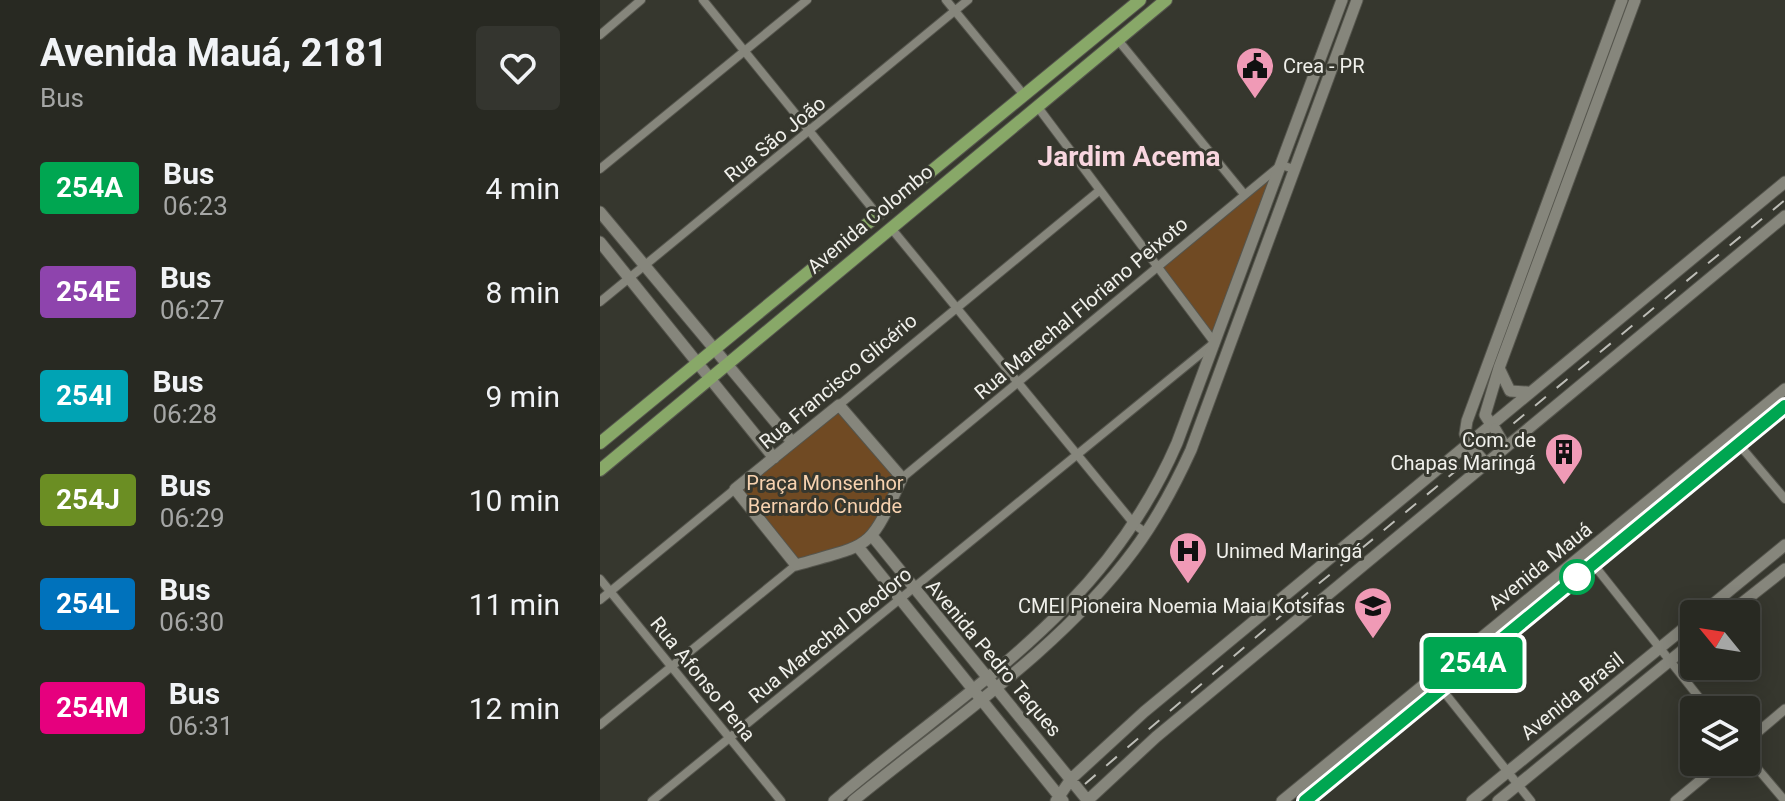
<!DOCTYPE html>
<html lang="en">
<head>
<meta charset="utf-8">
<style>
	:root { --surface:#282922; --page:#34352f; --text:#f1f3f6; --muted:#a5a6a5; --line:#444540 }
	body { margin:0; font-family:Roboto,sans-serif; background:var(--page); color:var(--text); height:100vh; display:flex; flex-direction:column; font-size:30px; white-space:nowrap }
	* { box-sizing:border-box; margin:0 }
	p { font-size:26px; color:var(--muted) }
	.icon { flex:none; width:44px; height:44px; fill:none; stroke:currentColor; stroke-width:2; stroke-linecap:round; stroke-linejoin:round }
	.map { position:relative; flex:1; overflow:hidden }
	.details { display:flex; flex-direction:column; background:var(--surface); width:600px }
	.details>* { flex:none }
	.badge { padding:0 16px; border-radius:6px; font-size:28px; line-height:52px }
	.needle { width:52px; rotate:300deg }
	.buttons { position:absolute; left:1080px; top:600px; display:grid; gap:16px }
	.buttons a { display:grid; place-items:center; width:80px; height:80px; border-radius:8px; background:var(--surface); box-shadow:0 4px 20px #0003,0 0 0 2px var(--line); font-size:40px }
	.map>.badge { position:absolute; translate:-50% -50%; box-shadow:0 0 0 4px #fff }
	.round { display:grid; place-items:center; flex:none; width:84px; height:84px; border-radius:8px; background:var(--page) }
	.head { display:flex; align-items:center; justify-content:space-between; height:136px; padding:0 40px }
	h1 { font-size:38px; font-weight:700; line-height:60px }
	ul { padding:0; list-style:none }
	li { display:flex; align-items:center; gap:24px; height:104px; padding:0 40px }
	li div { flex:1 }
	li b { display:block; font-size:30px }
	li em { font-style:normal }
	li .badge { min-width:88px; font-weight:700; text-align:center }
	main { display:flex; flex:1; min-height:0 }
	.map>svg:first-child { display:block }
</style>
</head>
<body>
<main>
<section class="details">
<div class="head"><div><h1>Avenida Mauá, 2181</h1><p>Bus</p></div><a class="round"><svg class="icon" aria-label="heart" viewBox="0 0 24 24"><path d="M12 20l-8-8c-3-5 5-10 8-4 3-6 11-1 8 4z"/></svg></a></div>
<ul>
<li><span class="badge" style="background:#00a651;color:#fff">254A</span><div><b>Bus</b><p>06:23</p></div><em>4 min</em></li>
<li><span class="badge" style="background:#8e44ad;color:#fff">254E</span><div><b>Bus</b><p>06:27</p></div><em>8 min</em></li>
<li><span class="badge" style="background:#00a3b4;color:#fff">254I</span><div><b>Bus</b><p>06:28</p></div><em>9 min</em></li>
<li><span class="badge" style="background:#6b8e23;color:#fff">254J</span><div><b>Bus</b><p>06:29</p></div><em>10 min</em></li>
<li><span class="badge" style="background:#0072bc;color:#fff">254L</span><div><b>Bus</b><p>06:30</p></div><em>11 min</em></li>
<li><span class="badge" style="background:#e6007e;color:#fff">254M</span><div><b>Bus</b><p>06:31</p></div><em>12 min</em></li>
</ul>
</section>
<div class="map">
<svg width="1185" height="801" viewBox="0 0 1185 801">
	<rect width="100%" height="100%" fill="#36372e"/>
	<path fill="#704a23" d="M681,165L614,342L556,265Z
		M239,405L302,478L273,537L196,565L135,489Z"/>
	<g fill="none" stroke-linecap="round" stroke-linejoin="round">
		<defs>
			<path id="minor" d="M103,0L276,213
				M346,0L424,95
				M0,35L41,0
				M518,40L644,194
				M437,106L614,342
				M0,169L207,0
				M291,228L535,525L546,533
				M0,302L368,0
				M239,405L500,190
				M1136,441L1185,499
				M302,478L681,165L694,169
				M990,560L1109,710
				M0,579L181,801
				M0,600L135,489
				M832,677L931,801
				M0,725L196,565
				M1146,755L1185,801
				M52,801L614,343"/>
			<path id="tertiary" d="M1146,742L1185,709
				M1075,801L1122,762"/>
			<path id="secondary" d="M0,212L192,442
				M0,242L174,458
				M899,368L910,391L927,392
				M239,405L302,478C268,552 273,543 196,565L135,489Z
				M894,429L885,415L899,368L1035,0
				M871,446L865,434L867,421L1022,0
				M273,537L488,801
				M259,548L463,801
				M1101,614L1185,545
				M1128,614L1185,569
				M234,801C368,687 504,612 577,443L742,0
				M253,801C348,723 460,650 534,550C557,519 575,485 591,450L757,0
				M456,801L471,779L544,712L1185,182
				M487,801L556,737L1185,216
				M682,801L1185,389
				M705,801L1185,406
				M872,801L1094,620
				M898,801L1094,641"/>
			<path id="primary" d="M0,443L540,0
				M0,470L566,0"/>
		</defs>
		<use href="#minor" stroke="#55554d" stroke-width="10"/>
		<use href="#tertiary" stroke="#55554d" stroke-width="11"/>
		<use href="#secondary" stroke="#55554d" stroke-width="13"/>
		<use href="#primary" stroke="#55554d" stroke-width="14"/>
		<use href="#minor" stroke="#86867c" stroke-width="8"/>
		<use href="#tertiary" stroke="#86867c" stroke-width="9"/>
		<use href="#secondary" stroke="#86867c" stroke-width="11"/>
		<use href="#primary" stroke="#88a868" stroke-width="12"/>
		<path stroke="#bdbdb7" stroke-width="2" stroke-dasharray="14 14" stroke-linecap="butt" d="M485,784L705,595L1185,200"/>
		<defs>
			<path id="secondary-bridge" d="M895,429L902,441
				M872,448L882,459"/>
		</defs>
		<use href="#secondary-bridge" stroke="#55554d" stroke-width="13" stroke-linecap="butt"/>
		<use href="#secondary-bridge" stroke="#86867c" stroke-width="11"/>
	</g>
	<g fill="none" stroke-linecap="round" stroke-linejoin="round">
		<defs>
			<path id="line" d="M705,801L1185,406"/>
		</defs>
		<use href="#line" stroke="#fff" stroke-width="18"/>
		<use href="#line" stroke="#00a651" stroke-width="12"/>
	</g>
	<defs>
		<symbol id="civic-pin" viewBox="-11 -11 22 30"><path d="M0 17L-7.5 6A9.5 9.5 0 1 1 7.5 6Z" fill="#f09ab6" stroke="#36372e"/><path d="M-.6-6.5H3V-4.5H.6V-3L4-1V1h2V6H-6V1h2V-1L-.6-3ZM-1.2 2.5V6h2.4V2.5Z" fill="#111"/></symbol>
		<symbol id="building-pin" viewBox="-11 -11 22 30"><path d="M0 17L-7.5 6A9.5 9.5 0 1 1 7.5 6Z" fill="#f09ab6" stroke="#36372e"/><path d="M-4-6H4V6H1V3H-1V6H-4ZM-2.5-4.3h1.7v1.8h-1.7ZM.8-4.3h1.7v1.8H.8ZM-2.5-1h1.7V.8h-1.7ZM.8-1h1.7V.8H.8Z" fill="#111"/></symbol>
		<symbol id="hospital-pin" viewBox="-11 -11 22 30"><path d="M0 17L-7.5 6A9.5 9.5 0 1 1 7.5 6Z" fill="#f09ab6" stroke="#36372e"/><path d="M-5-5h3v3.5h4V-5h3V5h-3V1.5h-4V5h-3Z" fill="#111"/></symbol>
		<symbol id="school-pin" viewBox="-11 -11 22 30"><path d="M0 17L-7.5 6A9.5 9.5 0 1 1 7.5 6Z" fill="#f09ab6" stroke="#36372e"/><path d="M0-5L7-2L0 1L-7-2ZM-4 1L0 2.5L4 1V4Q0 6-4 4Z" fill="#111"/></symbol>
	</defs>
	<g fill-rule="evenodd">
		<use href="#civic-pin" x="633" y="44" width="44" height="60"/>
		<use href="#building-pin" x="942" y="430" width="44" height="60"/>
		<use href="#hospital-pin" x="566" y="529" width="44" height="60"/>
		<use href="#school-pin" x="751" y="584" width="44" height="60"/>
	</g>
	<circle fill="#fff" stroke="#00a651" stroke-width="4" cx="977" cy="577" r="16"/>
	<g text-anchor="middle" stroke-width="6" stroke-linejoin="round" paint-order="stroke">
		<g font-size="20" fill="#f0f0eb" stroke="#36372e" text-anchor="start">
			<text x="683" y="73">Crea - PR</text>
			<text x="936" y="447" text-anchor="end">Com. de<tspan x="936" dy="23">Chapas Maringá</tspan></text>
			<text x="616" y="558">Unimed Maringá</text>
			<text x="745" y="613" text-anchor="end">CMEI Pioneira Noemia Maia Kotsifas</text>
		</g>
		<g font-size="20" fill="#f0f0eb" stroke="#36372e">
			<text transform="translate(175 139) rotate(-39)" y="7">Rua São João</text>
			<text transform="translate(270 219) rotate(-40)" y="7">Avenida Colombo</text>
			<text transform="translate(481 308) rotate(-40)" y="7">Rua Marechal Floriano Peixoto</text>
			<text transform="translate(238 381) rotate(-40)" y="7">Rua Francisco Glicério</text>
			<text transform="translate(940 566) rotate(-39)" y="7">Avenida Mauá</text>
			<text transform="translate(230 635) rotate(-39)" y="7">Rua Marechal Deodoro</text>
			<text transform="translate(394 658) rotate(50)" y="7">Avenida Pedro Taques</text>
			<text transform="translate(103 679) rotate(51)" y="7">Rua Afonso Pena</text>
			<text transform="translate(972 696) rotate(-39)" y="7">Avenida Brasil</text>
		</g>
		<g font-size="20" fill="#f7d2b0" stroke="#36372e">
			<text x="225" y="490">Praça Monsenhor<tspan x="225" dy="23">Bernardo Cnudde</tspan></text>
		</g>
		<g font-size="28" font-weight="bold" fill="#f8d6df" stroke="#36372e">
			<text x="529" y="166">Jardim Acema</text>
		</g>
	</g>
</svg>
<div class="buttons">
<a><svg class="needle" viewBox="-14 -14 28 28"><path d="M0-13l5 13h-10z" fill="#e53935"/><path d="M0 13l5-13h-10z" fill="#a5a6a5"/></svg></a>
<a><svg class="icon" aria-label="layers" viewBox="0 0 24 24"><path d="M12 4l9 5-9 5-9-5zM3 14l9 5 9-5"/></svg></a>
</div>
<b class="badge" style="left:873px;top:663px;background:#00a651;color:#fff">254A</b>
</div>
</main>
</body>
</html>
